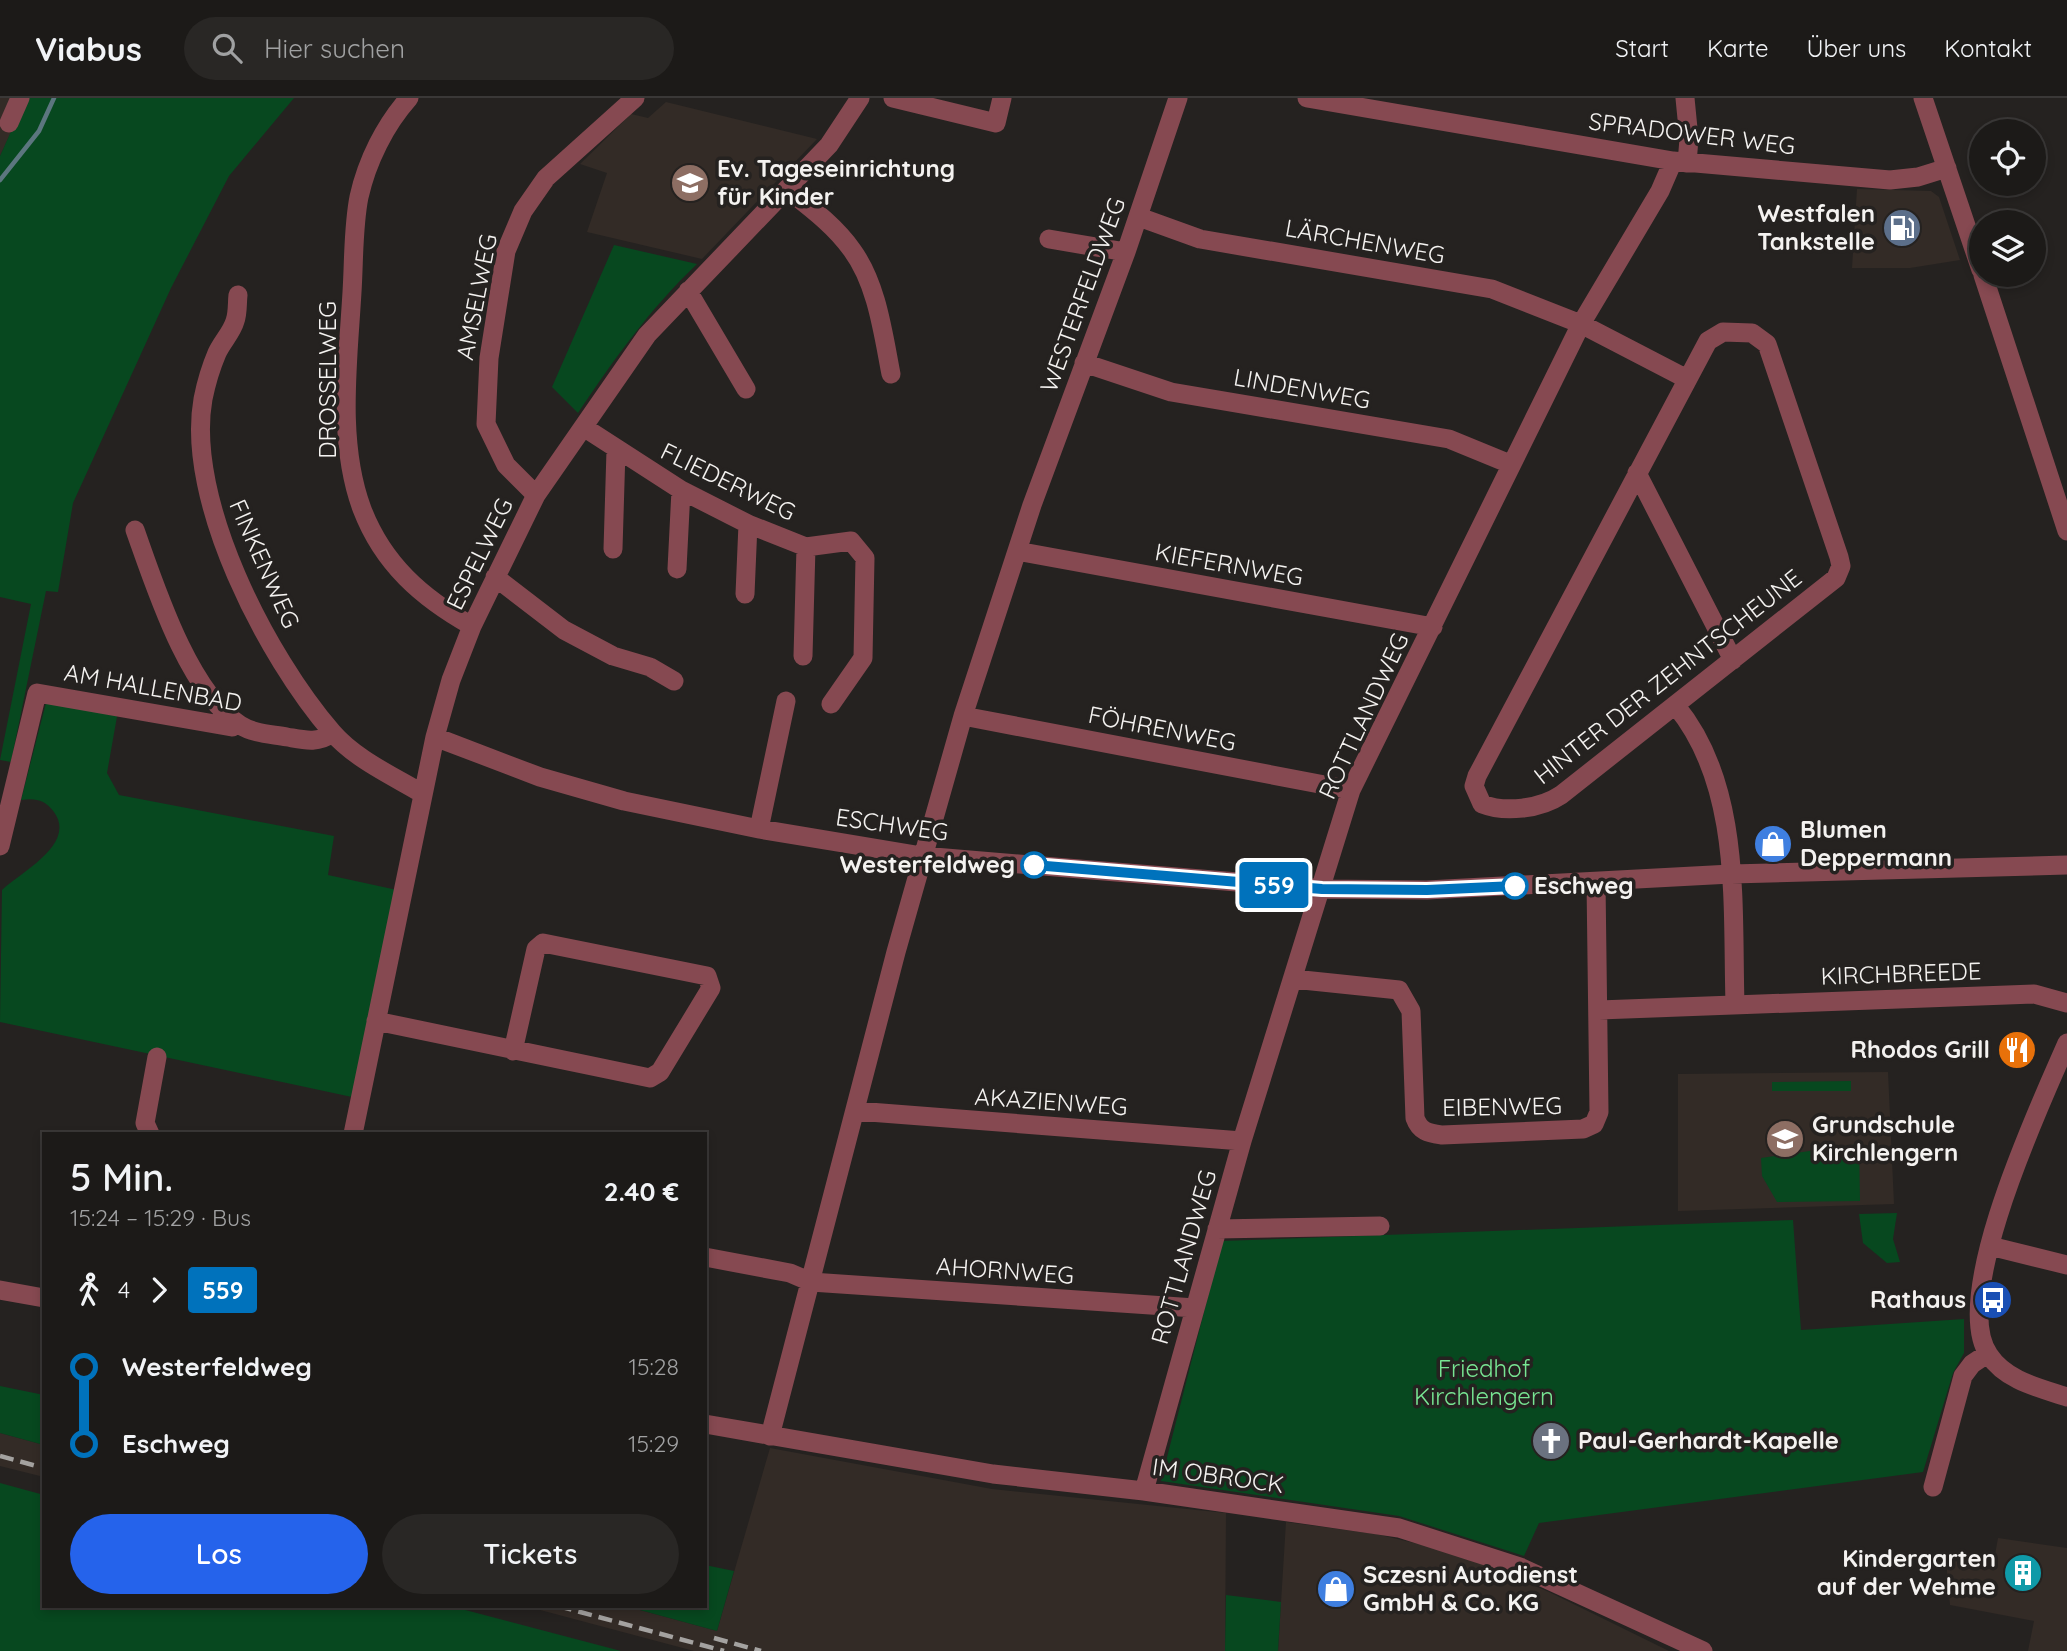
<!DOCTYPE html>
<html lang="de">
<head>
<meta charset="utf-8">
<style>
	:root { --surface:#1c1a18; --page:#292725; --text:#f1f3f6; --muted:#a0a1a2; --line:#3a3837; --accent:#2563eb }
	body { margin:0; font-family:Quicksand,sans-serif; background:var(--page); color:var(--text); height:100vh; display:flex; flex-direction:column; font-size:26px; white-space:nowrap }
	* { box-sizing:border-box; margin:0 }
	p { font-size:23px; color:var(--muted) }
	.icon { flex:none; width:38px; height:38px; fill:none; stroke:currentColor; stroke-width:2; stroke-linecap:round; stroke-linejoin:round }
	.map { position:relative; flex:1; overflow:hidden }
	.side { position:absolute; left:42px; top:1034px; width:665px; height:476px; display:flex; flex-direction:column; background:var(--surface); border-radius:0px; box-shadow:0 4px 10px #0003,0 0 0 2px var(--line) }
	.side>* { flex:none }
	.badge { padding:0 14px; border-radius:5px; font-size:24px; line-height:46px }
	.fabs { position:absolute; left:1969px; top:21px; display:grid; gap:14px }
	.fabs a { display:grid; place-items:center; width:77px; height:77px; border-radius:50%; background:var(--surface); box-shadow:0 4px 10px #0003,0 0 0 2px var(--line); font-size:35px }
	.map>.badge { position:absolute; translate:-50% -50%; box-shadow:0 0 0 4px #fff }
	.legs { display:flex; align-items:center; gap:10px; height:77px; padding:0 28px; font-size:23px }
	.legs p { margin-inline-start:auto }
	.summary { display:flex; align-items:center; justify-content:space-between; height:119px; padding:0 28px }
	h1 { font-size:38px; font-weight:600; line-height:52px }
	.cta { display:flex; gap:14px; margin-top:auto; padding:14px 28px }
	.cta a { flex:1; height:80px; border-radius:42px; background:var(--accent); color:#fff; font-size:28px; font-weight:600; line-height:80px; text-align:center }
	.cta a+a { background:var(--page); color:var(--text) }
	ul { padding:0 28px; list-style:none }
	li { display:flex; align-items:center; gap:24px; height:77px; font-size:26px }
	li i { display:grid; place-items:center; width:10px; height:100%; margin:0 9px; background:currentColor }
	li i::after { content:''; width:18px; height:18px; margin:-9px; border:5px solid; border-radius:50%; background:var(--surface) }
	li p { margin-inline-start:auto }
	li:first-child i { background:linear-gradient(#0000 50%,currentColor 0) }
	li:last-child i { background:linear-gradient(currentColor 50%,#0000 0) }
	header { display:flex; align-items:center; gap:42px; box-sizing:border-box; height:98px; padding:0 35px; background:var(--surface); border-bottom:2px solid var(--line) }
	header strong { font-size:33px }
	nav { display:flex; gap:38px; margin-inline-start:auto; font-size:24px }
	.search { width:490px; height:63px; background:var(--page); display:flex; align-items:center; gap:18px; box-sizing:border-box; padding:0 24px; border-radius:38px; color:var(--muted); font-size:26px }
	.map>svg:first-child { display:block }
</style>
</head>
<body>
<header>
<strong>Viabus</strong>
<div class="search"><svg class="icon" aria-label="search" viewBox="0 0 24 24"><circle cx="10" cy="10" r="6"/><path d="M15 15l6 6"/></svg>Hier suchen</div>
<nav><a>Start</a><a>Karte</a><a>Über uns</a><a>Kontakt</a></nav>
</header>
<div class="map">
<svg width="2067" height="1553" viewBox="0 0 2067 1553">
	<rect width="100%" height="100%" fill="#252220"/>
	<path fill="#332b26" d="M0,0H27L0,58Z
		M666,4L817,41L702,161L587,134L607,75L580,66L631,16L648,20Z
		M1857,91L1931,93L1939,99L1960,162L1910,170H1852Z
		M1888,974L1894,1106L1678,1113V976Z
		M0,1335L44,1347V1379L0,1368Z
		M770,1350L992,1391L1226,1415L1225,1553H694L529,1509H629L717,1533Z
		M1286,1424L1376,1436L1461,1456L1549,1494L1669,1553H1278Z
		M1998,1440L2067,1450V1553H2028L2034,1523L1950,1507L1946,1462L1993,1468Z"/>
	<path fill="#07481f" d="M26,0H294L229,78L171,190L73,405L58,494L46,493L11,664L0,662L31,506L0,499V58Z
		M614,147L697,166C649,212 615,260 578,315L552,289Z
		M47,601L118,613L107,675L119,697L334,738L328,777L397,792L352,999L0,924L2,792C21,774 77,746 54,714C45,702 36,700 21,702Z
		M1851,983V993H1772V984Z
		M1859,1046L1860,1103L1777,1104L1762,1078L1761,1060Z
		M1897,1115L1893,1141L1900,1164L1887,1165L1863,1145L1859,1116Z
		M1793,1122L1801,1232L1964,1221V1255L1953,1275L1923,1374L1539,1425L1524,1458L1399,1418L1161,1383L1222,1143Z
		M0,1288L44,1297V1347L0,1335Z
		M0,1385L44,1397V1508L454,1509L621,1553H0Z
		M705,1467L734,1473L717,1533L629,1509L705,1508Z
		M1226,1497L1281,1504L1278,1553H1225Z"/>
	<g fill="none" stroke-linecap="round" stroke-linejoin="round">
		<path stroke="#5c767f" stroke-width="4.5" d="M0,82L39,33L54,0"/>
		<path stroke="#864951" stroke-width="19" d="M409,0C385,27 367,63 359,99C353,129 354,163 352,194C348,264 337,344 362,411C383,466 422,500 472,528
			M893,0L996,25L1002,0
			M1307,0L1673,63L1890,82L1918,79L1947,70
			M1685,0L1689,41L1687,65
			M1923,0L1981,172
			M9,25L20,0
			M788,92C811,110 835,128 852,152C877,186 883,235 891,276
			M1139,119L1200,141L1492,191L1581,226L1687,281
			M1049,141L1126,154
			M1983,177L2067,433
			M688,193L746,291
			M238,197C237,205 238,215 235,223C232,234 222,244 217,255C211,269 206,286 203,301C185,402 267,559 332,634C355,661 393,678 423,696
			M1723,234L1752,235L1767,246L1839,459L1841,468L1836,480L1561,697C1540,711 1505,715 1482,706L1474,688L1477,678L1708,243Z
			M1084,265L1171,294L1449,341L1510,366
			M585,330L681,392L748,426L806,449L851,443L865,460L863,560L831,606
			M1637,375L1733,562
			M536,397L506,367L486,326L489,260L506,153L523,113L546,80L635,0
			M135,432C155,488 188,593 240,627C254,636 272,636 287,639C304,642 317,646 333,635
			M613,451L616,352
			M1017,453L1433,529
			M677,471L681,392
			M495,479L564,532L613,558L650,569L674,583
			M745,496L748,426
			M803,558L806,449
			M1676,608C1742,688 1732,808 1735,906
			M963,618L1351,692
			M435,639L540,679L624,703L759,731L922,758L1322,791L1427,792L1731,776L2067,767
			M759,731L786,603
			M0,748L37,595L232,629L236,624
			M1293,881L1399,892L1411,913L1415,1020C1420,1034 1429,1035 1442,1037L1583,1031L1594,1026L1599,1014L1596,784
			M1599,912L2034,896L2067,905
			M376,923L650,980L660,974L711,890L707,878L543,845L536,851L513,953
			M2067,945C2041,1005 1949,1200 1989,1257C2006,1283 2040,1290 2067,1299
			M856,1013L1242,1043
			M150,1036L145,1025L157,959
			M353,1036L435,639L451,582L472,528L536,397L647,237L829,47L860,0
			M1217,1131L1380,1128
			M1990,1148L2067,1167
			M705,1159L790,1175L811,1184L1195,1210
			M0,1192L44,1200
			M705,1326L993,1376L1144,1393L1399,1430L1520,1469L1703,1553
			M770,1338L896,854L963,618L1032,407L1126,154L1178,0
			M1933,1389L1963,1278L1972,1266L1987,1256
			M1144,1393L1242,1043L1351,692L1581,226L1660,93L1673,63"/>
		<path stroke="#a4a2a0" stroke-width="4.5" stroke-dasharray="14 7" stroke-linecap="butt" d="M0,1358L44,1370
			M558,1508L724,1553
			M714,1540L761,1553"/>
	</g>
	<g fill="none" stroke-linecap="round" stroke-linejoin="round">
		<defs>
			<path id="line-1" d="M1034,767L1322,791L1427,792L1515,788"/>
		</defs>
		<use href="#line-1" stroke="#fff" stroke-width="16"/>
		<use href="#line-1" stroke="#0072bc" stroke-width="10"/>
	</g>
	<defs>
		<symbol id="school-disc" viewBox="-11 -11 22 22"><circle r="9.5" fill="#8d6e63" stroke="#252220"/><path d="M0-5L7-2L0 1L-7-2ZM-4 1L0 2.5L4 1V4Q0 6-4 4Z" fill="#fff"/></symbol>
		<symbol id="fuel-disc" viewBox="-11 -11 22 22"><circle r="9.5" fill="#5c6f8a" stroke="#252220"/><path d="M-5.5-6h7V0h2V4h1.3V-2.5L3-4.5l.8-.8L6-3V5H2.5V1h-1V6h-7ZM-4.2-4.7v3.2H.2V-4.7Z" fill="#fff"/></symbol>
		<symbol id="shop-disc" viewBox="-11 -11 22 22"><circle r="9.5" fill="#3f7fe0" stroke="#252220"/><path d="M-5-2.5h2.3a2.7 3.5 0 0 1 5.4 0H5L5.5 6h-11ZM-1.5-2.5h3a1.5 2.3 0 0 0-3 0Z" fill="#fff"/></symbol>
		<symbol id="restaurant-disc" viewBox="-11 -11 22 22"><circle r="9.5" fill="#e8710a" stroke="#252220"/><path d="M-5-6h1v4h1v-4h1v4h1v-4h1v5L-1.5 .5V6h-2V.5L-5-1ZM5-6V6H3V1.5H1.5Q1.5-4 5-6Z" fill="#fff"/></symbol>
		<symbol id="bus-disc" viewBox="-11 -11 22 22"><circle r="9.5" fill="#1a4fb4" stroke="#252220"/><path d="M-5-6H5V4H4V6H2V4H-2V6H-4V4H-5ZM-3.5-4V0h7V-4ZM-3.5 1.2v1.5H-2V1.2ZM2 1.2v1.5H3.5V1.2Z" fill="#fff"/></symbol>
		<symbol id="church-disc" viewBox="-11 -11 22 22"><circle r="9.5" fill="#6b7280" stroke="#252220"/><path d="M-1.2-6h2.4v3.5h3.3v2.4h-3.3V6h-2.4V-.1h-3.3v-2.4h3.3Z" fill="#fff"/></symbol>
		<symbol id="building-disc" viewBox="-11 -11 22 22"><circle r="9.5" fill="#0f9aa8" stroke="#252220"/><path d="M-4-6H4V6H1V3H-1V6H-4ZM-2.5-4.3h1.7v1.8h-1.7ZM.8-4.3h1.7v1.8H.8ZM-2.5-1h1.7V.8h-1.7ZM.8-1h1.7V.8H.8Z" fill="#fff"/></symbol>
	</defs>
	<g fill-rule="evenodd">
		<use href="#school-disc" x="668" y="63" width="44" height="44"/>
		<use href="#fuel-disc" x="1880" y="108" width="44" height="44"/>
		<use href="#shop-disc" x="1751" y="724" width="44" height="44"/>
		<use href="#restaurant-disc" x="1995" y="930" width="44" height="44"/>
		<use href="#school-disc" x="1763" y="1019" width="44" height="44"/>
		<use href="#bus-disc" x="1971" y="1180" width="44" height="44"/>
		<use href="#church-disc" x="1529" y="1321" width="44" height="44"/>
		<use href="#building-disc" x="2001" y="1453" width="44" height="44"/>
		<use href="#shop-disc" x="1314" y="1469" width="44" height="44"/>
	</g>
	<g fill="#fff" stroke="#0072bc" stroke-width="3.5">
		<circle cx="1034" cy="767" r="12"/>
		<circle cx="1515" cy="788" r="12"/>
	</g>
	<g text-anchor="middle" stroke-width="7" stroke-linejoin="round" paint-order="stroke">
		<g font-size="24" fill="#f4f2f0" stroke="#252220">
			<text transform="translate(1692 36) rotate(7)" y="8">SPRADOWER WEG</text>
			<text transform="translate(1365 144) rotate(10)" y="8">LÄRCHENWEG</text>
			<text transform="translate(1083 197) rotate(-70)" y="8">WESTERFELDWEG</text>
			<text transform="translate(477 199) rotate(-79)" y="8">AMSELWEG</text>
			<text transform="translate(328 282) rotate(-90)" y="8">DROSSELWEG</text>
			<text transform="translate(1302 291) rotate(10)" y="8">LINDENWEG</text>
			<text transform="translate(728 384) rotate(26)" y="8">FLIEDERWEG</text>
			<text transform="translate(480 456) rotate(-64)" y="8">ESPELWEG</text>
			<text transform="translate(264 466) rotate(66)" y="8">FINKENWEG</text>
			<text transform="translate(1229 467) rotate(10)" y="8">KIEFERNWEG</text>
			<text transform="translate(1668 579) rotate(-38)" y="8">HINTER DER ZEHNTSCHEUNE</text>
			<text transform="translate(153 590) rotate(10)" y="8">AM HALLENBAD</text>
			<text transform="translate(1364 618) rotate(-65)" y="8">ROTTLANDWEG</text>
			<text transform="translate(1162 631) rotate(11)" y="8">FÖHRENWEG</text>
			<text transform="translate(892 727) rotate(8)" y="8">ESCHWEG</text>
			<text transform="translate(1901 876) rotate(-2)" y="8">KIRCHBREEDE</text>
			<text transform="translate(1051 1004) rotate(4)" y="8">AKAZIENWEG</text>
			<text transform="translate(1502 1009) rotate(-1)" y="8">EIBENWEG</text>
			<text transform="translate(1184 1159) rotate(-74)" y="8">ROTTLANDWEG</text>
			<text transform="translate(1005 1173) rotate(4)" y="8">AHORNWEG</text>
			<text transform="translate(1218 1378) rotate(8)" y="8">IM OBROCK</text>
		</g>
		<g font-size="24" font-weight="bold" fill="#f4f2f0" stroke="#252220" text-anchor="start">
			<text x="717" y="79">Ev. Tageseinrichtung<tspan x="717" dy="28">für Kinder</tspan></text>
			<text x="1875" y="124" text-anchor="end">Westfalen<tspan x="1875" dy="28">Tankstelle</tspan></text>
			<text x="1800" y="740">Blumen<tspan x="1800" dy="28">Deppermann</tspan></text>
			<text x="1990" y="960" text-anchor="end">Rhodos Grill</text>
			<text x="1812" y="1035">Grundschule<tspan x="1812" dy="28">Kirchlengern</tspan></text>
			<text x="1966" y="1210" text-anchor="end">Rathaus</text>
			<text x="1578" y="1351">Paul-Gerhardt-Kapelle</text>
			<text x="1996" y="1469" text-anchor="end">Kindergarten<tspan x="1996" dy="28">auf der Wehme</tspan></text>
			<text x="1363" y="1485">Sczesni Autodienst<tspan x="1363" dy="28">GmbH &amp; Co. KG</tspan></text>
		</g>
		<g font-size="24" font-weight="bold" fill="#f4f2f0" stroke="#252220" text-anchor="end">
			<text x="1015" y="775">Westerfeldweg</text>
			<text x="1534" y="796" text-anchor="start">Eschweg</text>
		</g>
		<g font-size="24" fill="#78e693" stroke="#252220">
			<text x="1484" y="1279">Friedhof<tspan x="1484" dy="28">Kirchlengern</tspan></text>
		</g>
	</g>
</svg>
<div class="fabs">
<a><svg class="icon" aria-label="locate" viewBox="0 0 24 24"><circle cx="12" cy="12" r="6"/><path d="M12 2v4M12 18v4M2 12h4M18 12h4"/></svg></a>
<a><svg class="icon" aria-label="layers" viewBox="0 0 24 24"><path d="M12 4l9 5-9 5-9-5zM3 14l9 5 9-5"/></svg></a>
</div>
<b class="badge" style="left:1274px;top:787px;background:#0072bc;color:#fff">559</b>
<section class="side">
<div class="summary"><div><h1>5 Min.</h1><p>15:24 – 15:29 · Bus</p></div><b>2.40 €</b></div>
<div class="legs"><svg class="icon" aria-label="walk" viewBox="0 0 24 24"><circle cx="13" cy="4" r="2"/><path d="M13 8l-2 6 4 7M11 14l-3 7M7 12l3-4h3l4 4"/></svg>4<svg class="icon" aria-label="forward" viewBox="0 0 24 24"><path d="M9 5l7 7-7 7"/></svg><b class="badge" style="background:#0072bc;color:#fff">559</b></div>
<ul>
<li><i style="color:#0072bc"></i><b>Westerfeldweg</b><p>15:28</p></li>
<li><i style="color:#0072bc"></i><b>Eschweg</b><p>15:29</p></li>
</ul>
<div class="cta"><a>Los</a><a>Tickets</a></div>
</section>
</div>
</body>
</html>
